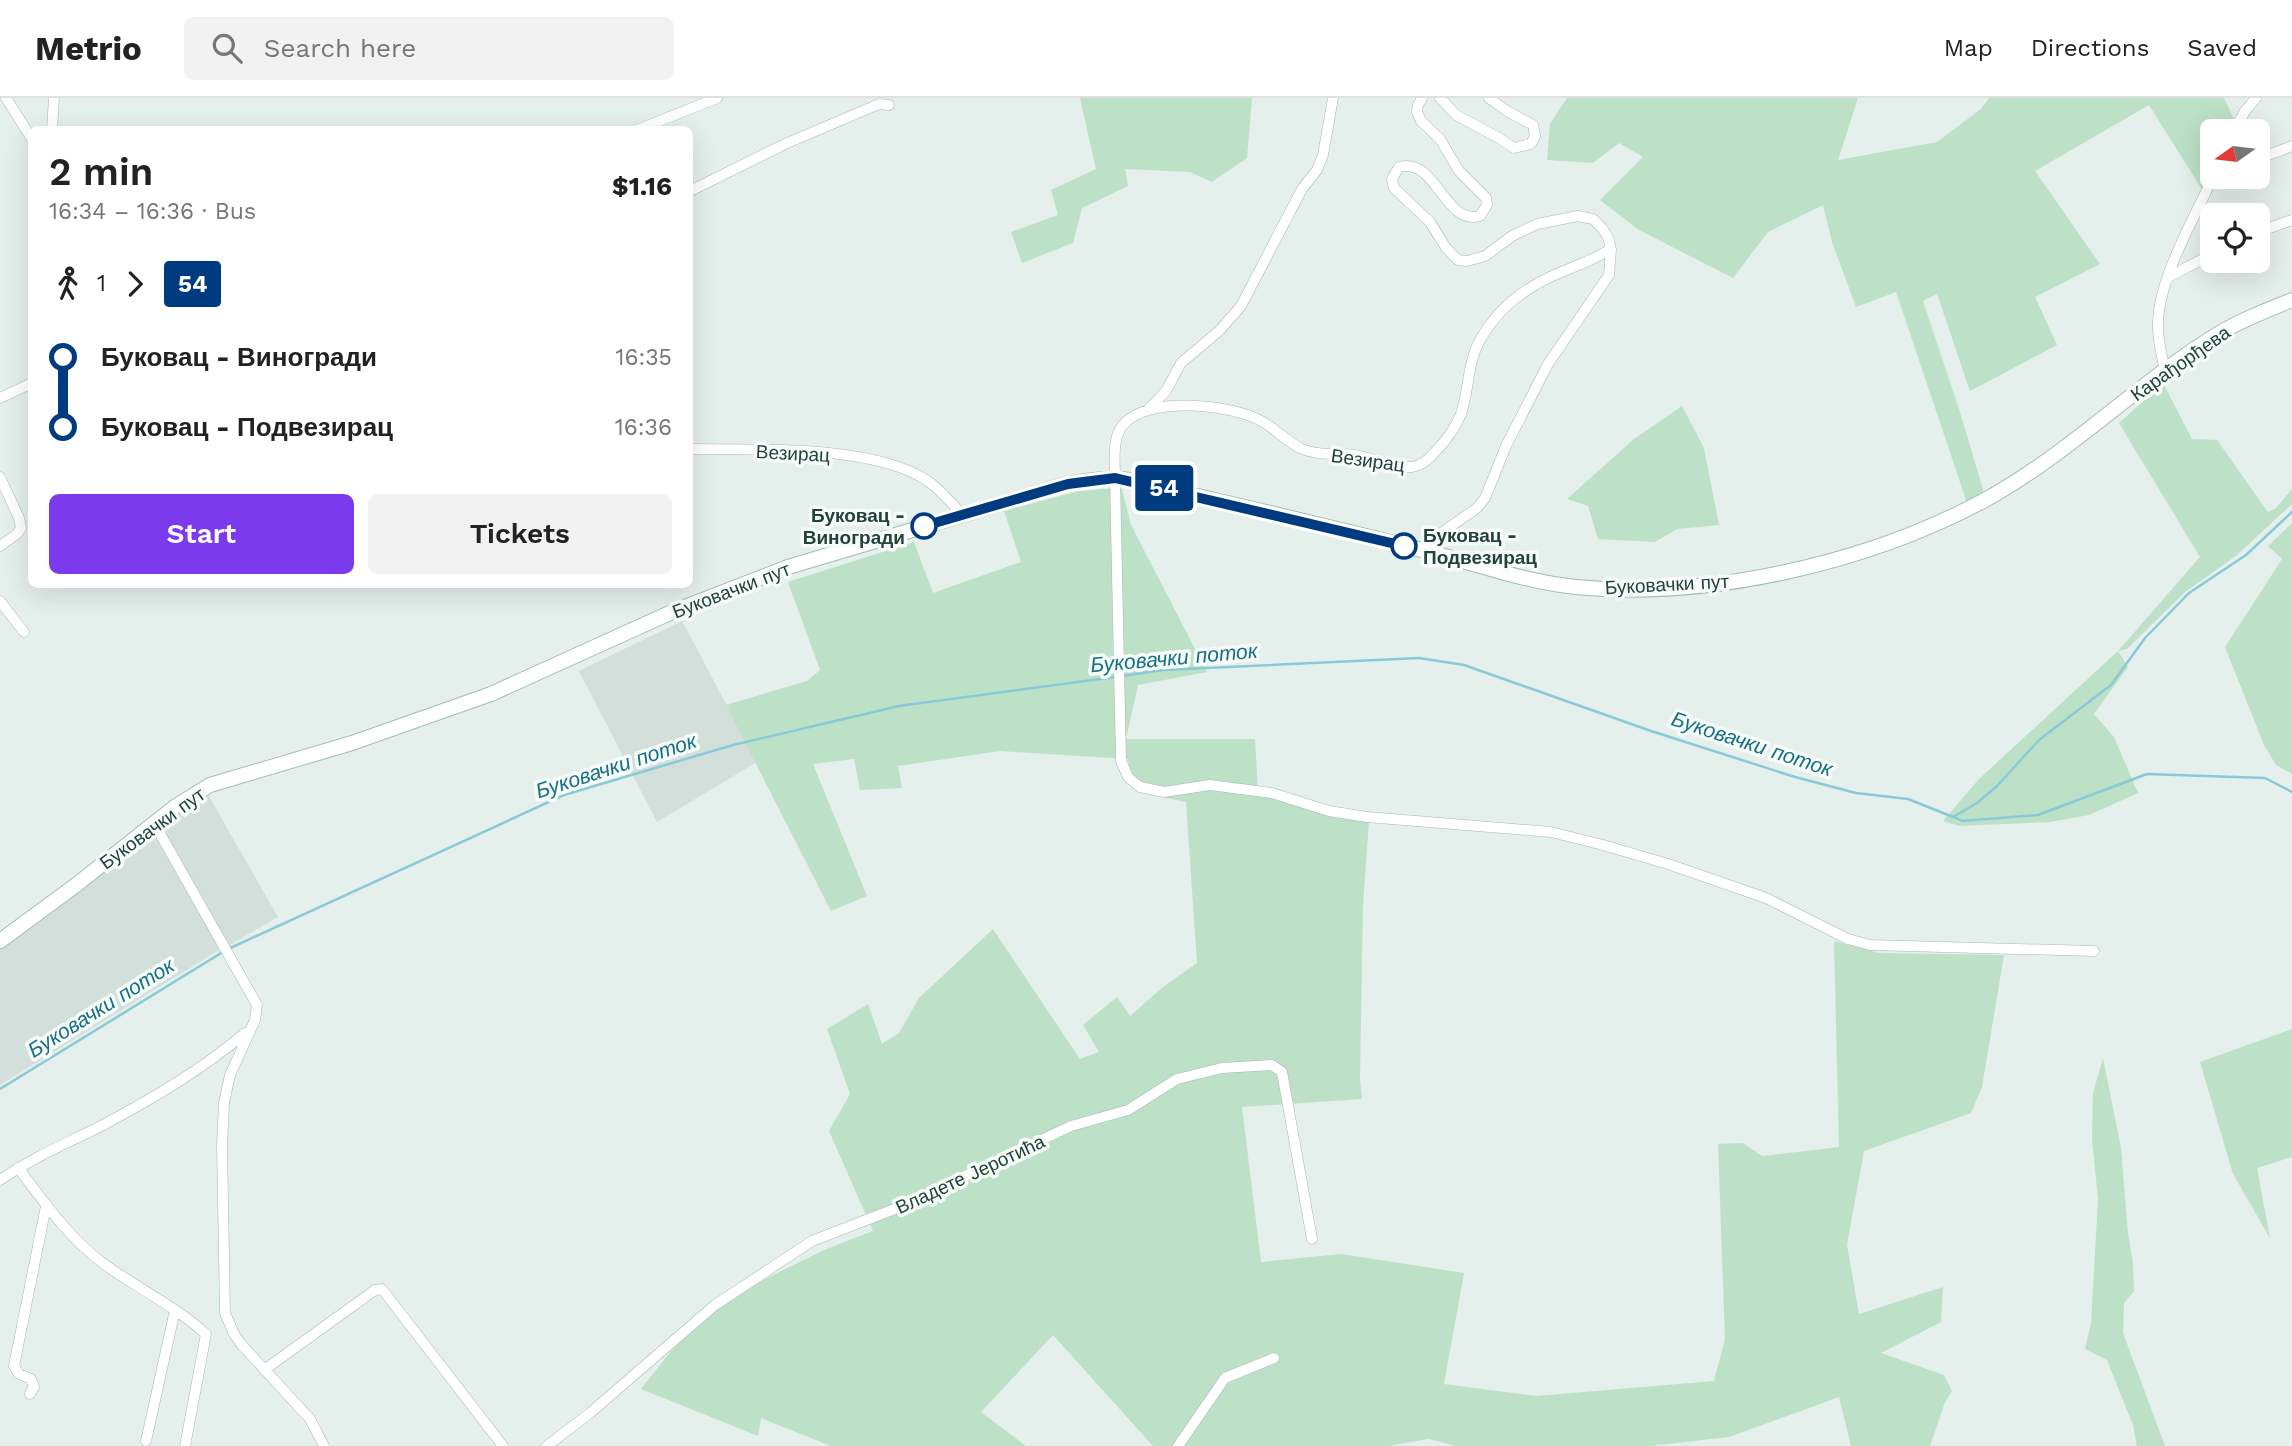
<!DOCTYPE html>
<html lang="en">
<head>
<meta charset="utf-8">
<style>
	:root { --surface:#fff; --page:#f2f2f2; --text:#222; --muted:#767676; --line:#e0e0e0; --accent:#7c3aed }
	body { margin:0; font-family:"Work Sans",sans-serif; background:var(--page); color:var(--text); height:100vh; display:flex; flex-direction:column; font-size:26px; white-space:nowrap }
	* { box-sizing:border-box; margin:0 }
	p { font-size:23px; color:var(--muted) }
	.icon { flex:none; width:38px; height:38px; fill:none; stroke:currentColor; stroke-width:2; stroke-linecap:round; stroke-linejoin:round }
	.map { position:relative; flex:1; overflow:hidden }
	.panel { position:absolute; left:28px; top:28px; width:665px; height:462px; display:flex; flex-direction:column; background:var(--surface); border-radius:10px; box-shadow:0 7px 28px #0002 }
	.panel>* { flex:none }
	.badge { padding:0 14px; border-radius:5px; font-size:24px; line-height:46px }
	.needle { width:46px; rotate:256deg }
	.buttons { position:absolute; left:2200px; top:21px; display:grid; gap:14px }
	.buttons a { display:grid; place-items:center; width:70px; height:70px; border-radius:10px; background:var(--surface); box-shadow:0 7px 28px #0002; font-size:35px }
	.map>.badge { position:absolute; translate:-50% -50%; box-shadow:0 0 0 4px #fff }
	.legs { display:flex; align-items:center; gap:10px; height:77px; padding:0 21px; font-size:23px }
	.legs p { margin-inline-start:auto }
	.head { display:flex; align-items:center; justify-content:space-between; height:119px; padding:0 21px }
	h1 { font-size:38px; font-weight:600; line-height:52px }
	.button { display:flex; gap:14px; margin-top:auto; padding:14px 21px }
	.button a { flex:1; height:80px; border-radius:10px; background:var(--accent); color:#fff; font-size:28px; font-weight:600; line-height:80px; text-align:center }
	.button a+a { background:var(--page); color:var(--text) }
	ul { padding:0 21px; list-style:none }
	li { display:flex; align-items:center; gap:24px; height:70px; font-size:26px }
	li i { display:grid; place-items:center; width:10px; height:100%; margin:0 9px; background:currentColor }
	li i::after { content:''; width:18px; height:18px; margin:-9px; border:5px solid; border-radius:50%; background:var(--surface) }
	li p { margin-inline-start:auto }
	li:first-child i { background:linear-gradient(#0000 50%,currentColor 0) }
	li:last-child i { background:linear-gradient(currentColor 50%,#0000 0) }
	header { display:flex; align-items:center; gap:42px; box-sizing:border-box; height:98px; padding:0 35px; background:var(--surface); border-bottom:2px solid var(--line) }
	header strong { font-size:33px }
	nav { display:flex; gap:38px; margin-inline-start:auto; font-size:24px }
	.search { width:490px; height:63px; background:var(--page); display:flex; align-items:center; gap:18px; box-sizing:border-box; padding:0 24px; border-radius:10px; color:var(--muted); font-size:26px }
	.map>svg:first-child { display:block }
</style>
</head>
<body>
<header>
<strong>Metrio</strong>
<div class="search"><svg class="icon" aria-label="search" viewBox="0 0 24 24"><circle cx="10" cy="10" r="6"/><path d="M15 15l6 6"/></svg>Search here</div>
<nav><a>Map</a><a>Directions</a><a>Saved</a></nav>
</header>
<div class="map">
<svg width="2292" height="1348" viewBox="0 0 2292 1348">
	<rect width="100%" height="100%" fill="#e5efeb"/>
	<path fill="#d3dfda" d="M682,523L757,664L657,724L579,573Z
		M207,695L278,819L228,848L159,728Z
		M154,733L204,820L219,852L0,987V848Z"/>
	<path fill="#bce1c7" d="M1080,0H1252L1247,60L1212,84L1190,74L1125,71L1128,88L1082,110L1073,145L1022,165L1011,134L1058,117L1051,92L1096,71Z
		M1567,0H1858L1838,62L1937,44L1981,11L1989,0H2224L2234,21L2229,33H2212V71L2203,93L2149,7L2035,73L2100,166L2035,199L2057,247L1970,293L1937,196L1923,203L1960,314L1985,398L1967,405L1896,194L1856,209L1832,144L1823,107L1768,134L1733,180L1639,132L1600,102L1643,59L1619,45L1593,65L1547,62L1550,26Z
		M2163,285L2192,341L2217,342L2268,414L2276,410L2292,391V406L2237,457L2185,494L2127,551L2118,553L2128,569L2094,616L2114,639L2138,695L2089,717L2050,724L1959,728L1943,723L1979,681L2118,553L2200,459L2119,325Z
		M1682,308L1704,350L1719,427L1677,431L1655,444L1598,441L1588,408L1567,401L1634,341Z
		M1116,390L1122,391L1131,427L1207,574L1138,587L1126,641H1255L1258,695L1369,723L1363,806L1360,981L1362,1001L1242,1009L1261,1164L1341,1156L1464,1175L1444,1286L1536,1298L1714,1283L1725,1241L1718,1046L1743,1045L1762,1058L1839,1049L1834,843L1879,855L2004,857L1982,989L1971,1015L1864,1053L1847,1147L1859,1216L1943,1189L1941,1224L1881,1255L1944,1277L1952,1293L1945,1304L1930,1348H1851L1839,1299L1729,1339L1650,1348H1456L1429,1341L1387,1348H1153L1053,1237L981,1314L1026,1348H831L761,1320L758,1338L641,1291L688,1232L755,1186L824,1152L873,1133L829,1033L850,996L827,931L868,906L882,946L899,935L919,900L993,831L1080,961L1099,954L1083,927L1117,899L1130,918L1163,889L1197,865L1186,704L1158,698L1130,679L1128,661L1000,653L898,668L902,690L860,692L854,661L813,666L867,798L831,813L726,607L807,583L820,572L788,484L914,444L933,495L1021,464L1004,413L1079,393Z
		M2292,425V676L2276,667L2264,647L2225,549L2282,461L2268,448Z
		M2292,931V1059L2257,1070L2270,1140L2233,1076L2200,964Z
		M2103,960L2121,1050L2128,1135L2133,1166L2134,1193L2124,1205L2123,1235L2165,1348H2137L2133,1327L2107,1262L2085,1251L2091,1225L2098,1101L2092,1041L2093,995Z"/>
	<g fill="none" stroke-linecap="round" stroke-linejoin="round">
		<path stroke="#89cad8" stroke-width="2.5" d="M1122,578L1163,572L1419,560L1464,567L1651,633L1795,679L1856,695L1908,701L1953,719L1977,705L1997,688L2039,642L2111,587L2145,540L2189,495L2246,457L2292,414
			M1954,719L1962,723L2038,717L2147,676L2265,680L2292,694
			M0,991L226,852L564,697L733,647L899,608L1115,579"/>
		<defs>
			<path id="street" d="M6,0L32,41
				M1422,0L1418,7L1417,14L1421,23L1440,41L1459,73L1486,100L1487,107L1480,118C1444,128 1437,59 1399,69L1392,81L1394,90L1430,124L1446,150L1458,162L1467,163L1485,158L1512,138L1537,126L1578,118L1593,121L1602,130L1608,139L1611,151L1609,177L1548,266L1506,348L1485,400L1477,410L1434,440L1428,453
				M1440,0L1456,17L1499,40L1514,50L1531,46L1535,38L1533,27L1507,13L1489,0
				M52,32L54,0
				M637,32L717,0
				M2234,33L2245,13L2256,0
				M2258,61L2292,48
				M690,93L785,46L879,6L889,7
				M2258,134L2292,122
				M1611,151C1590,164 1569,170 1548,180C1519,194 1494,216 1479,244C1467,267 1469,293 1461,316C1455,331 1445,344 1434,355C1428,362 1420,368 1412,369C1393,370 1373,360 1354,357C1337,355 1319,358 1302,351C1287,344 1277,332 1263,324C1233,306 1145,297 1122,328C1112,341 1115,365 1115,380L1121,663L1128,679L1140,689L1164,694L1210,687L1272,695L1329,713L1367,719L1551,734L1603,747L1668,766L1766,800L1848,841L1870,847L2094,853
				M2167,180L2212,156
				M2165,273C2162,257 2157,241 2158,225C2159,179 2194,121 2213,79
				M0,300L32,285
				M1149,311L1166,293L1181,265L1219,233L1241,208L1302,91L1317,72L1323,57L1333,0
				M690,351C755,352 872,346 928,383C940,392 952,405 962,417
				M0,379L19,420L21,430L17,436L0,448
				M0,503L24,534
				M154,725L257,907L255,922L230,977L224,1005L222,1047L225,1215L234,1236L241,1246L310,1321L324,1348
				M18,1070C44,1104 69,1140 104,1166C137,1190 175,1208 206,1236L185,1348
				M0,1082C35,1058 68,1045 105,1026C153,1000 203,971 245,935
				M264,1272L375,1192L382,1191L503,1348
				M30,1296L34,1289L31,1281L19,1276L14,1268L46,1108
				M146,1343L175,1212
				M547,1348L590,1315L715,1207L812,1143L897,1110L1071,1028L1128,1012L1177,981L1222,970L1272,967L1282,974L1312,1141
				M1178,1348L1225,1280L1274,1260"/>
			<path id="secondary" d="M0,843L76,787L176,708L210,687L352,645L491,596L672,514L788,469L1067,386C1089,382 1108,379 1130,382C1230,406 1330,428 1429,454C1478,466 1525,484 1576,489C1707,502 1867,465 1983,403C2068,357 2136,286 2218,236C2241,222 2267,212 2292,202"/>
		</defs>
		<use href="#street" stroke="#a7b8b2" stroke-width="11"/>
		<use href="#secondary" stroke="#a2bcb3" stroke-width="16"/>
		<use href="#street" stroke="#fff" stroke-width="10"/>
		<use href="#secondary" stroke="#fff" stroke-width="14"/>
	</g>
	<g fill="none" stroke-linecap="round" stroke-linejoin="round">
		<defs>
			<path id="line-1" d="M924,428L1068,386L1115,380L1404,448"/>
		</defs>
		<use href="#line-1" stroke="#fff" stroke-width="16"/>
		<use href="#line-1" stroke="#003b80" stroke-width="10"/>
	</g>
	<g fill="#fff" stroke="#003b80" stroke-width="3.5">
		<circle cx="924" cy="428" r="12"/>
		<circle cx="1404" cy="448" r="12"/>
	</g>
	<g text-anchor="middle" stroke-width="7" stroke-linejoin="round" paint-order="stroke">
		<g font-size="19" fill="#22433a" stroke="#f6fbf8">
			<text transform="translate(2180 265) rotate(-35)" y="7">Карађорђева</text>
			<text transform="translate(793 355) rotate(3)" y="7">Везирац</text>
			<text transform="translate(1368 362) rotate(8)" y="7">Везирац</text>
			<text transform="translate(1667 486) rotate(-3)" y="7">Буковачки пут</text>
			<text transform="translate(731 492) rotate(-21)" y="7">Буковачки пут</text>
			<text transform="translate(152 730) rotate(-36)" y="7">Буковачки пут</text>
			<text transform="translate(970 1076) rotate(-25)" y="7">Владете Јеротића</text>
		</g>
		<g font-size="19" font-weight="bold" fill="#22433a" stroke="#f6fbf8" text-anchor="end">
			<text x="905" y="424">Буковац -<tspan x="905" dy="22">Виногради</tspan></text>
			<text x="1423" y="444" text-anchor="start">Буковац -<tspan x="1423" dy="22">Подвезирац</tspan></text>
		</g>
		<g font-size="21" font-style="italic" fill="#167085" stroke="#f6fbf8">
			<text transform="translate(1174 560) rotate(-5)" y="7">Буковачки поток</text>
			<text transform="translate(1752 646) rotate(18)" y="7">Буковачки поток</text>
			<text transform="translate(616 668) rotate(-18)" y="7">Буковачки поток</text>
			<text transform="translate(101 910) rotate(-32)" y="7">Буковачки поток</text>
		</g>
	</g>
</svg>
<div class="buttons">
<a><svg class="needle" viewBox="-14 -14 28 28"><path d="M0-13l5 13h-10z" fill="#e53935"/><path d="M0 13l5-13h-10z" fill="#767676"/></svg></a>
<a><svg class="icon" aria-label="locate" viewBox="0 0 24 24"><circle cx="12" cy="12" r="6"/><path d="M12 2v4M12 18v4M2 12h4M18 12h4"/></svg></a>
</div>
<b class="badge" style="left:1164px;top:390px;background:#003b80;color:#fff">54</b>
<section class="panel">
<div class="head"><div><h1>2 min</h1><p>16:34 – 16:36 · Bus</p></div><b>$1.16</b></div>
<div class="legs"><svg class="icon" aria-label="walk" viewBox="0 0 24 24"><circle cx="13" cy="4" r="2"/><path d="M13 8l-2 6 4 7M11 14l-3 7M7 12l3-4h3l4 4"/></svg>1<svg class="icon" aria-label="forward" viewBox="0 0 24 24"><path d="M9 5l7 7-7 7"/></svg><b class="badge" style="background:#003b80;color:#fff">54</b></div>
<ul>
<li><i style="color:#003b80"></i><b>Буковац - Виногради</b><p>16:35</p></li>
<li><i style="color:#003b80"></i><b>Буковац - Подвезирац</b><p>16:36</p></li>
</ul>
<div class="button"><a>Start</a><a>Tickets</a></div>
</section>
</div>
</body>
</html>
